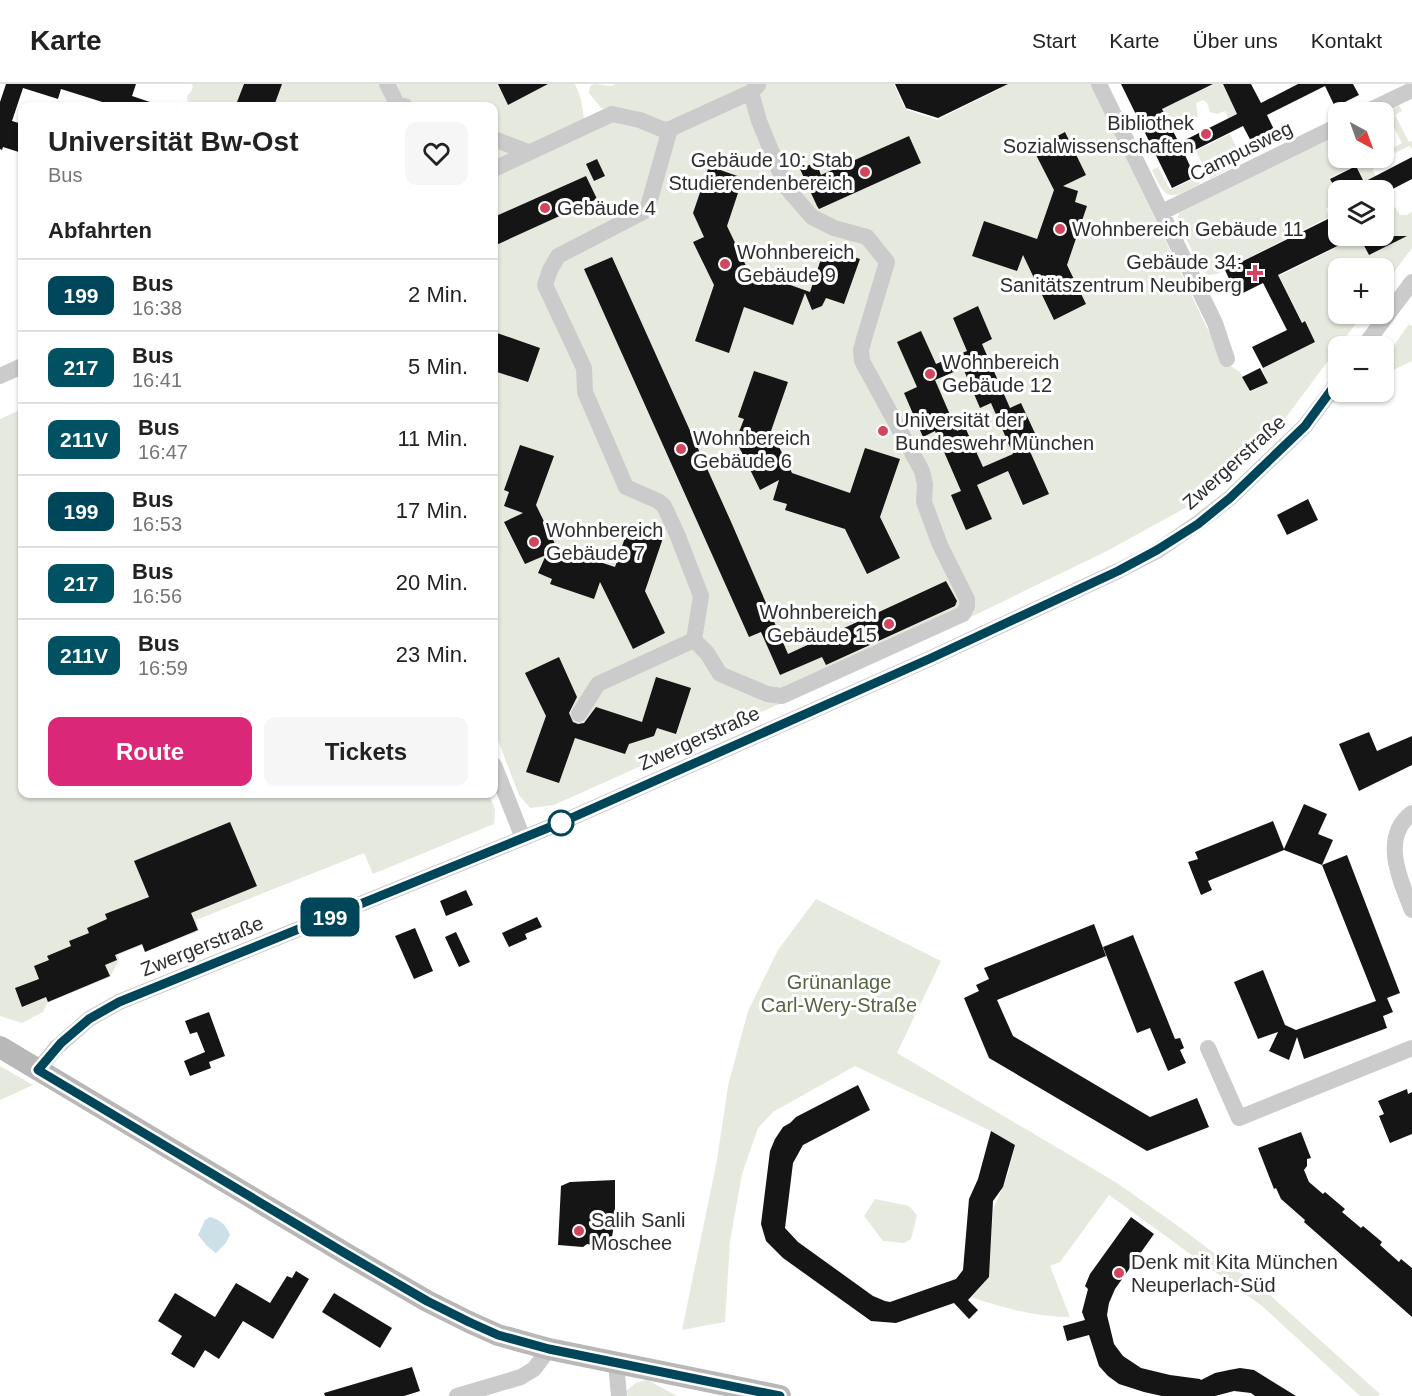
<!DOCTYPE html>
<html lang="de">
<head>
<meta charset="utf-8">
<style>
	:root { --surface:#fff; --page:#f6f6f6; --text:#222; --muted:#767676; --line:#e0e0e0; --accent:#db2777 }
	body { margin:0; font-family:Arial,sans-serif; background:var(--page); color:var(--text); height:100vh; display:flex; flex-direction:column; font-size:22px; white-space:nowrap }
	* { box-sizing:border-box; margin:0 }
	p { font-size:20px; color:var(--muted) }
	.icon { flex:none; width:33px; height:33px; fill:none; stroke:currentColor; stroke-width:2; stroke-linecap:round; stroke-linejoin:round }
	.map { position:relative; flex:1; overflow:hidden }
	.drawer { position:absolute; left:18px; top:18px; width:480px; height:696px; display:flex; flex-direction:column; background:var(--surface); border-radius:12px; box-shadow:0 2px 4px #0004 }
	.drawer>* { flex:none }
	.badge { padding:0 12px; border-radius:9px; font-size:21px; line-height:39px }
	.needle { width:39px; rotate:139deg }
	.fabs { position:absolute; left:1328px; top:18px; display:grid; gap:12px }
	.fabs a { display:grid; place-items:center; width:66px; height:66px; border-radius:12px; background:var(--surface); box-shadow:0 2px 4px #0004; font-size:30px }
	.map>.badge { position:absolute; translate:-50% -50%; box-shadow:0 0 0 3px #fff }
	h2 { padding:0 30px; font-size:22px; line-height:54px }
	.round { display:grid; place-items:center; flex:none; width:63px; height:63px; border-radius:12px; background:var(--page) }
	.headline { display:flex; align-items:center; justify-content:space-between; height:102px; padding:0 30px }
	h1 { font-size:28px; font-weight:700; line-height:45px }
	.cta { display:flex; gap:12px; margin-top:auto; padding:12px 30px }
	.cta a { flex:1; height:69px; border-radius:12px; background:var(--accent); color:#fff; font-size:24px; font-weight:700; line-height:69px; text-align:center }
	.cta a+a { background:var(--page); color:var(--text) }
	ul { padding:0; list-style:none }
	li { display:flex; align-items:center; gap:18px; height:72px; padding:0 30px; border-top:2px solid var(--line) }
	li div { flex:1 }
	li b { display:block; font-size:22px }
	li em { font-style:normal }
	li .badge { min-width:66px; font-weight:700; text-align:center }
	header { display:flex; align-items:center; gap:36px; box-sizing:border-box; height:84px; padding:0 30px; background:var(--surface); border-bottom:2px solid var(--line) }
	header strong { font-size:28px }
	nav { display:flex; gap:33px; margin-inline-start:auto; font-size:21px }
	.map>svg:first-child { display:block }
</style>
</head>
<body>
<header>
<strong>Karte</strong>
<nav><a>Start</a><a>Karte</a><a>Über uns</a><a>Kontakt</a></nav>
</header>
<div class="map">
<svg width="1412" height="1312" viewBox="0 0 1412 1312">
	<rect width="100%" height="100%" fill="#fff"/>
	<path fill="#e6eade" d="M191,0H575L581,15L584,35L494,81V22H188L187,12L191,8L193,2Z
		M594,0L611,2L616,0H751L667,41L601,24L589,9L590,2Z
		M764,0H894L905,25L937,36L1000,5L1002,0H1091L1206,242L1228,280L1240,288L1250,308L1268,299L1262,285L1315,258L1305,237L1302,238L1279,192L1345,159L1342,152H1359L1369,171L1395,159L1383,130L1395,123L1400,131H1407L1412,127V164L1383,203V184H1338V230H1363L1287,332L1258,363L1187,423L1107,467L944,546L554,721L530,724L519,711L494,646V90L608,37H625L652,47Z
		M1214,0H1223L1237,30L1228,34L1225,27L1217,30L1210,28L1207,19L1203,16L1196,19L1198,32L1190,41H1179L1173,33L1167,35L1162,25Z
		M1399,21L1402,27L1395,31L1409,58L1412,57V65L1409,62L1395,69L1393,64L1402,59L1389,34L1383,36V28Z
		M1338,49V74H1373L1375,75L1383,74L1384,71L1388,72L1389,74L1374,83L1373,86L1382,106H1369L1356,81L1330,94L1338,110V125L1331,122L1326,125L1329,133L1217,190L1208,191L1203,188L1177,137L1179,129Z
		M1230,50L1243,77L1210,95L1196,67Z
		M1158,83L1170,106L1197,93L1200,100C1169,116 1167,118 1152,86Z
		M1409,240L1412,242V277L1383,291V277Z
		M22,325V710H489L495,725L494,740L373,790L364,769L196,836L199,847L155,864L152,857L118,871L119,876L110,893L47,919L43,928L22,939L0,932V335Z
		M816,815L941,877L897,969L1117,1099L1178,1142L1271,1212L1380,1310L1378,1312H1360L1262,1222L1109,1111L1060,1178L1050,1182L1070,1233C1036,1233 1003,1224 971,1213L989,1193L993,1126L1008,1090L1015,1061L991,1047L855,982L773,1028L758,1044L742,1090L730,1157L725,1238L682,1246L717,1076L728,1002L748,927L778,866Z
		M0,982L33,1001L0,1016Z
		M875,1115L909,1122L917,1131L911,1155L904,1159L883,1157L864,1132Z
		M648,1296L677,1312H628L626,1307L637,1298Z"/>
	<path fill="#cce0e8" d="M210,1133C221,1136 226,1141 230,1151L226,1159L216,1169L207,1162L198,1151L205,1136Z"/>
	<path fill="#151515" fill-rule="evenodd" d="M6,0H136L132,12L156,20V22H115L61,5L58,15L23,4L12,37L22,40V69L3,63L2,66L0,65V18Z
		M244,0H282L274,22H251L237,18Z
		M498,0H548L508,21Z
		M895,0H1008L938,34L906,24Z
		M1121,0H1213L1162,25L1179,59L1237,30L1223,0H1251L1261,19L1298,0H1353L1359,11L1335,23L1325,2L1267,31L1277,52L1254,63L1243,42L1185,71L1195,93L1172,104Z
		M1065,48L1086,91L1063,102L1078,107L1075,118L1087,122L1067,181L1086,220L1054,236L1023,171L1017,187L972,172L984,137L1037,155L1054,106L1033,65Z
		M909,52L921,79L819,125L817,122L800,85L816,78L821,91Z
		M1412,73V95L1383,110V106H1336L1330,95L1356,82L1364,98Z
		M597,75L605,92L594,97L586,80Z
		M709,82L743,94L727,142L748,186L810,208L825,163L860,175L844,220L826,214L822,222L812,226L805,209L793,241L744,223L729,269L695,257L714,201L693,158L704,153L693,129Z
		M586,92L597,115L494,162V133Z
		M1338,130V152H1358L1278,191L1302,239L1305,237L1315,258L1263,284L1252,263L1287,246L1263,199L1237,212L1225,186Z
		M1359,152H1407L1369,171Z
		M612,173L732,440L788,570L946,497L957,517L955,522L826,581L822,573L780,591L761,548L749,553L584,185Z
		M978,222L992,255L982,260L1010,324L1021,319L1039,358L1028,363L1049,410L1023,421L1008,387L977,401L992,435L966,446L951,411L961,407L935,347L923,353L904,309L917,303L897,258L921,247L936,280L967,267L953,234ZM963,284L980,324L991,319L1013,370L983,383L965,343L957,347L935,296Z
		M494,248L540,264L528,298L494,287Z
		M1260,284L1268,299L1250,307L1242,293Z
		M754,287L788,298L771,347L792,389L850,409L865,364L900,375L880,433L900,474L867,490L845,445L785,426L787,420L773,416L779,396L760,406L739,363L759,355L739,348L744,335L738,333Z
		M520,361L554,372L536,421L557,464L615,483L630,439L664,451L645,507L665,549L633,565L600,498L594,515L550,500L552,495L538,489L546,471L525,480L504,438L523,429L504,422L509,408L504,406Z
		M1308,415L1318,436L1287,451L1277,431Z
		M559,573L577,613L569,629L573,638L578,640L584,639L596,623L642,638L656,593L691,604L676,650L657,644L654,652L629,660L625,670L575,654L559,699L526,688L546,632L525,589Z
		M1369,648L1377,667L1412,652V681L1359,707L1339,660Z
		M1304,720L1327,730L1318,750L1333,756L1322,781L1284,766L1208,797L1212,806L1201,811L1188,778L1198,775L1195,768L1273,737L1284,765Z
		M230,738L257,802L191,829L198,846L145,868L142,860L115,871L117,876L105,881L110,892L48,918L46,913L22,923L15,904L39,895L34,882L49,876L47,872L71,862L69,857L89,849L87,844L107,835L105,830L149,813L134,777Z
		M1347,771L1400,909L1387,914L1393,928L1383,932L1387,944L1304,975L1297,953L1289,976L1269,967L1278,948L1258,955L1234,898L1263,886L1285,941L1296,946L1376,917L1322,781Z
		M466,806L473,821L446,832L440,817Z
		M537,833L542,843L525,850L527,855L509,863L502,849Z
		M1094,840L1106,872L997,916L1013,952L1150,1033L1197,1014L1209,1043L1147,1067L989,974L964,914L979,907L976,901L989,895L984,884Z
		M415,844L433,887L414,895L395,852Z
		M456,848L470,878L459,883L445,853Z
		M1133,851L1175,955L1180,954L1184,964L1180,966L1186,979L1168,987L1150,944L1137,949L1103,863Z
		M209,928L225,972L209,978L211,984L190,992L184,977L205,968L197,948L190,950L185,937Z
		M858,1001L870,1026L803,1061L793,1079L785,1144L798,1158L873,1212L885,1217L890,1218L956,1195L963,1186L969,1115L978,1095L991,1047L1015,1061L1003,1103L993,1117L989,1193L968,1216L978,1226L969,1235L954,1219L896,1239L871,1237L783,1174L766,1157L761,1140L770,1067L775,1055L783,1043L790,1039L796,1033Z
		M1407,1005L1408,1010L1412,1008V1050L1390,1059L1379,1032L1384,1030L1378,1017Z
		M1301,1048L1311,1074L1307,1075V1082L1304,1086L1309,1098L1323,1110L1325,1108L1345,1125L1342,1128L1361,1144L1363,1142L1382,1158L1380,1161L1399,1178L1401,1175L1412,1184V1233L1304,1138L1305,1136L1281,1115L1276,1104L1274,1105L1258,1064Z
		M615,1096V1135L610,1165L587,1160L583,1163L558,1161L561,1102L570,1098Z
		M1131,1133L1154,1150L1115,1205L1109,1219L1107,1231L1114,1260L1123,1272L1141,1284L1170,1291L1200,1295L1201,1296L1215,1289L1229,1286L1240,1284L1254,1286L1296,1312H1255L1251,1309L1234,1307L1215,1312H1162L1144,1308L1119,1300L1108,1292L1099,1282L1089,1251L1067,1257L1063,1242L1085,1236L1082,1228L1088,1205L1085,1202L1090,1190Z
		M296,1187L309,1195L273,1255L243,1237L219,1275L205,1266L194,1284L171,1270L182,1252L158,1237L175,1209L215,1233L236,1199L270,1219L287,1192L292,1194Z
		M334,1209L392,1244L380,1264L322,1228Z
		M412,1283L420,1307L404,1312H325L324,1309Z"/>
	<g fill="none" stroke-linecap="round" stroke-linejoin="round">
		<path stroke="#cbcbcb" stroke-width="16" d="M387,0L397,20L405,22
			M1099,0L1215,239L1227,275
			M1366,28L1412,6
			M670,45L647,126L558,172L550,186L545,201L584,284L585,308L626,403L658,417L664,422L677,450L701,512L694,556L707,569L720,590L767,610L782,612L963,530L967,522V515L940,461L924,418L925,400L922,387L862,277L861,266L864,255L887,178L867,153L834,144L812,133L786,103L759,37L751,8
			M494,55L528,68
			M494,85L612,30L640,36L664,46L670,45L751,8L758,1
			M1162,128L1338,42
			M1364,262L1412,198
			M0,292L22,282
			M579,630L598,600L694,556
			M494,681L523,754
			M1412,729C1380,753 1400,796 1412,826
			M1208,964L1239,1034L1412,964
			M38,986L56,964L89,935L119,918L560,739L929,575L1118,487L1157,467L1198,439L1230,414L1305,342L1338,298
			M616,1279L619,1312
			M457,1312L521,1293L534,1285L549,1265"/>
		<path stroke="#b8b8b8" stroke-width="22" d="M0,963L348,1171L427,1217L469,1238L498,1251L549,1265L780,1312"/>
	</g>
	<g fill="none" stroke-linecap="round" stroke-linejoin="round">
		<defs>
			<path id="line" d="M780,1312L549,1265L498,1251L469,1238L427,1217L348,1171L38,986L61,959L89,935L119,918L560,739L929,575L1118,487L1157,466L1198,440L1230,414L1305,342L1338,297"/>
		</defs>
		<use href="#line" stroke="#fff" stroke-width="14"/>
		<use href="#line" stroke="#00465a" stroke-width="9"/>
	</g>
	<g fill="#d1455e" stroke="#fff" stroke-width="2">
		<circle cx="1206" cy="50" r="6"/>
		<circle cx="865" cy="88" r="6"/>
		<circle cx="545" cy="124" r="6"/>
		<circle cx="1060" cy="145" r="6"/>
		<circle cx="725" cy="180" r="6"/>
		<path d="M1252 180h6v6h6v6h-6v6h-6v-6h-6v-6h6z"/>
		<circle cx="930" cy="290" r="6"/>
		<circle cx="883" cy="347" r="6"/>
		<circle cx="681" cy="365" r="6"/>
		<circle cx="534" cy="458" r="6"/>
		<circle cx="889" cy="540" r="6"/>
		<circle cx="579" cy="1147" r="6"/>
		<circle cx="1119" cy="1189" r="6"/>
	</g>
	<circle fill="#fff" stroke="#00465a" stroke-width="3" cx="561" cy="739" r="12"/>
	<g text-anchor="middle" stroke-width="6" stroke-linejoin="round" paint-order="stroke">
		<g font-size="20" fill="#2e2e2e" stroke="#fff" text-anchor="start">
			<text x="1194" y="46" text-anchor="end">Bibliothek<tspan x="1194" dy="23">Sozialwissenschaften</tspan></text>
			<text x="853" y="83" text-anchor="end">Gebäude 10: Stab<tspan x="853" dy="23">Studierendenbereich</tspan></text>
			<text x="557" y="131">Gebäude 4</text>
			<text x="1072" y="152">Wohnbereich Gebäude 11</text>
			<text x="737" y="175">Wohnbereich<tspan x="737" dy="23">Gebäude 9</tspan></text>
			<text x="1242" y="185" text-anchor="end">Gebäude 34:<tspan x="1242" dy="23">Sanitätszentrum Neubiberg</tspan></text>
			<text x="942" y="285">Wohnbereich<tspan x="942" dy="23">Gebäude 12</tspan></text>
			<text x="895" y="343">Universität der<tspan x="895" dy="23">Bundeswehr München</tspan></text>
			<text x="693" y="361">Wohnbereich<tspan x="693" dy="23">Gebäude 6</tspan></text>
			<text x="546" y="453">Wohnbereich<tspan x="546" dy="23">Gebäude 7</tspan></text>
			<text x="877" y="535" text-anchor="end">Wohnbereich<tspan x="877" dy="23">Gebäude 15</tspan></text>
			<text x="591" y="1143">Salih Sanli<tspan x="591" dy="23">Moschee</tspan></text>
			<text x="1131" y="1185">Denk mit Kita München<tspan x="1131" dy="23">Neuperlach-Süd</tspan></text>
		</g>
		<g font-size="20" fill="#2e2e2e" stroke="#fff">
			<text transform="translate(1241 67) rotate(-26)" y="7">Campusweg</text>
			<text transform="translate(1234 378) rotate(-42)" y="7">Zwergerstraße</text>
			<text transform="translate(699 654) rotate(-24)" y="7">Zwergerstraße</text>
			<text transform="translate(202 862) rotate(-22)" y="7">Zwergerstraße</text>
		</g>
		<g font-size="20" fill="#556541" stroke="#fff">
			<text x="839" y="905">Grünanlage<tspan x="839" dy="23">Carl-Wery-Straße</tspan></text>
		</g>
	</g>
</svg>
<div class="fabs">
<a><svg class="needle" viewBox="-14 -14 28 28"><path d="M0-13l5 13h-10z" fill="#e53935"/><path d="M0 13l5-13h-10z" fill="#767676"/></svg></a>
<a><svg class="icon" aria-label="layers" viewBox="0 0 24 24"><path d="M12 4l9 5-9 5-9-5zM3 14l9 5 9-5"/></svg></a>
<a>+</a>
<a>−</a>
</div>
<b class="badge" style="left:330px;top:833px;background:#00465a;color:#fff">199</b>
<section class="drawer">
<div class="headline"><div><h1>Universität Bw-Ost</h1><p>Bus</p></div><a class="round"><svg class="icon" aria-label="heart" viewBox="0 0 24 24"><path d="M12 20l-8-8c-3-5 5-10 8-4 3-6 11-1 8 4z"/></svg></a></div>
<h2>Abfahrten</h2>
<ul>
<li><span class="badge" style="background:#00465a;color:#fff">199</span><div><b>Bus</b><p>16:38</p></div><em>2 Min.</em></li>
<li><span class="badge" style="background:#005262;color:#fff">217</span><div><b>Bus</b><p>16:41</p></div><em>5 Min.</em></li>
<li><span class="badge" style="background:#005262;color:#fff">211V</span><div><b>Bus</b><p>16:47</p></div><em>11 Min.</em></li>
<li><span class="badge" style="background:#00465a;color:#fff">199</span><div><b>Bus</b><p>16:53</p></div><em>17 Min.</em></li>
<li><span class="badge" style="background:#005262;color:#fff">217</span><div><b>Bus</b><p>16:56</p></div><em>20 Min.</em></li>
<li><span class="badge" style="background:#005262;color:#fff">211V</span><div><b>Bus</b><p>16:59</p></div><em>23 Min.</em></li>
</ul>
<div class="cta"><a>Route</a><a>Tickets</a></div>
</section>
</div>
</body>
</html>
